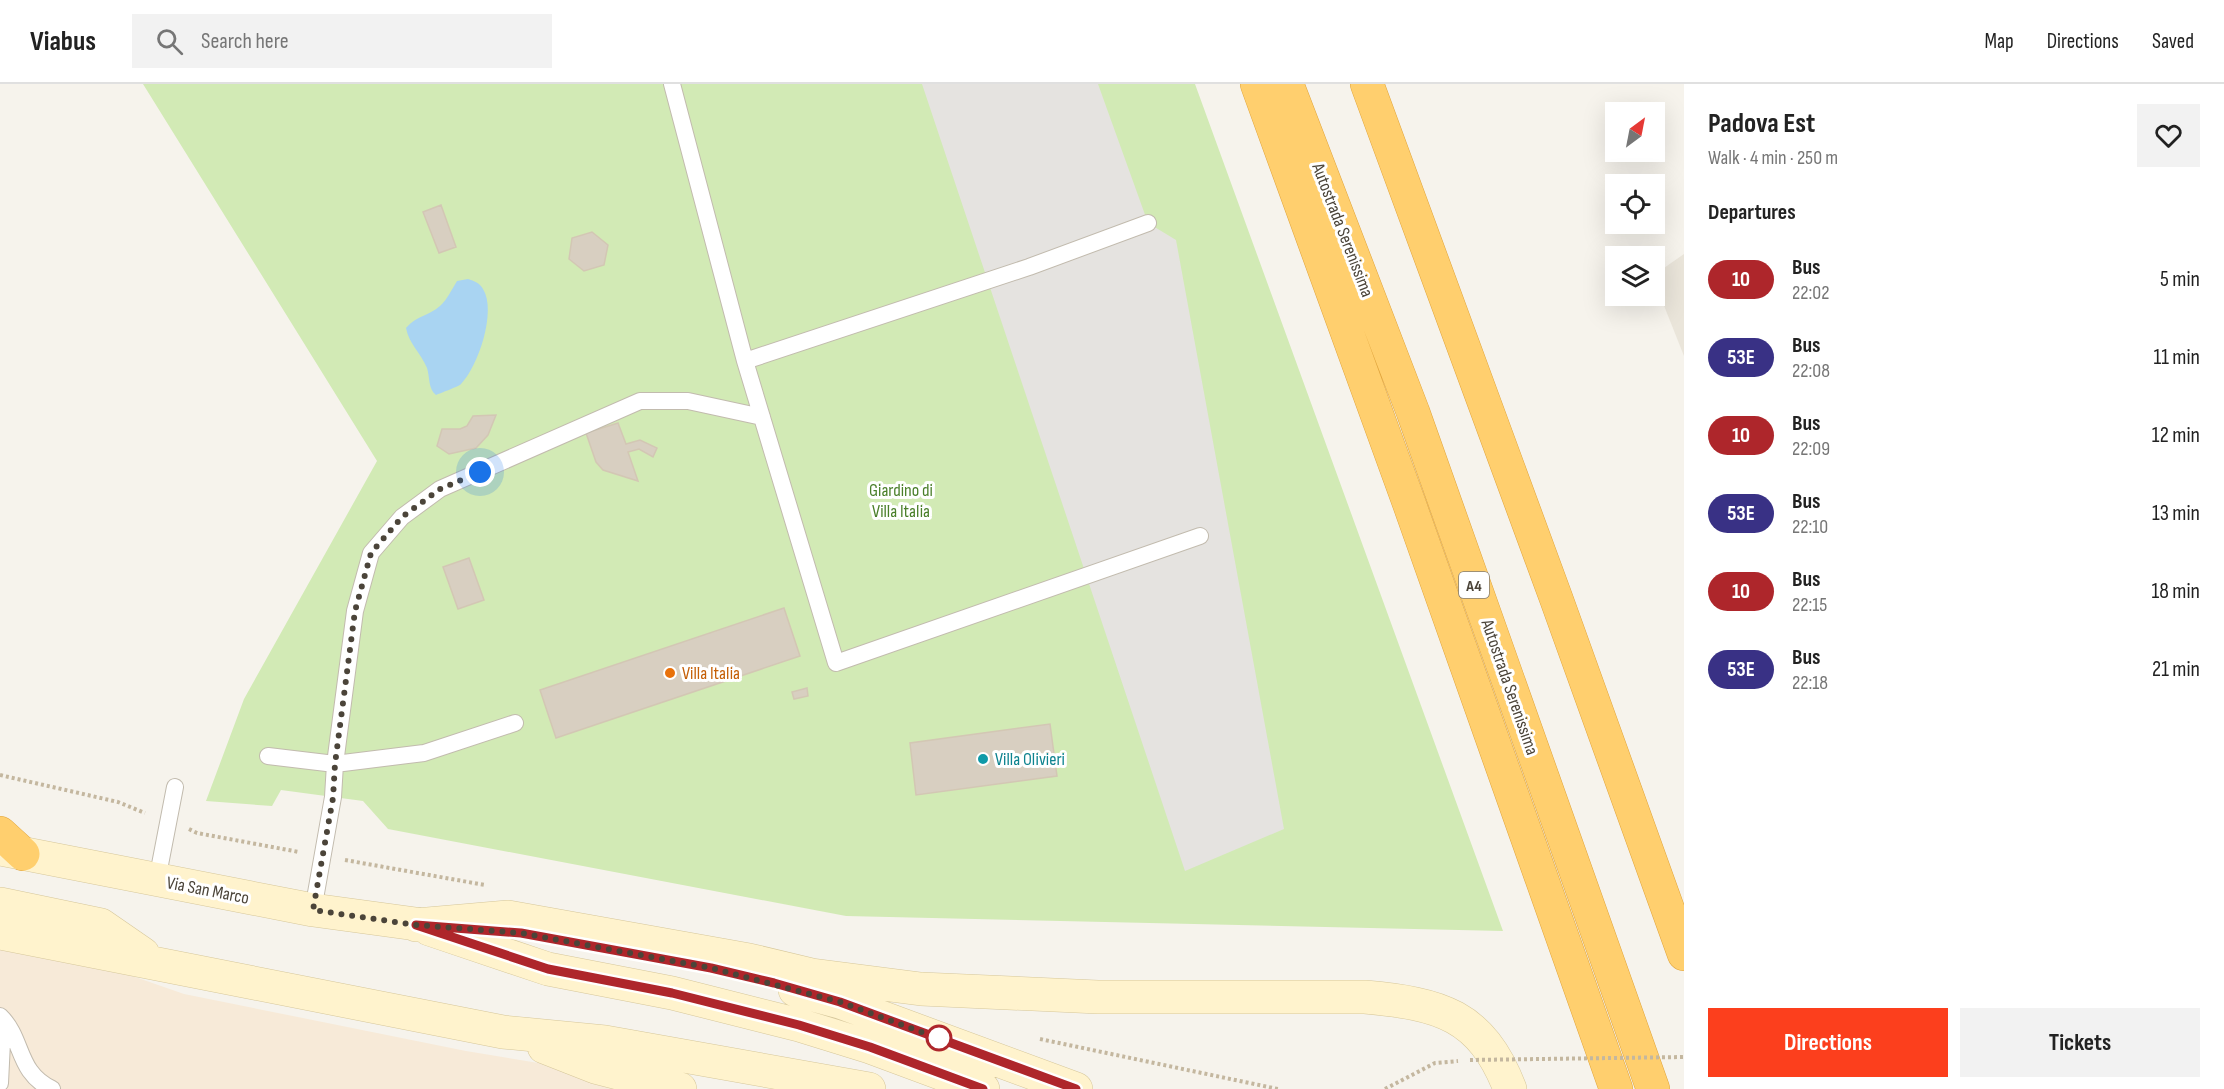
<!DOCTYPE html>
<html lang="en">
<head>
<meta charset="utf-8">
<style>
	:root { --surface:#fff; --page:#f2f2f2; --text:#222; --muted:#767676; --line:#e0e0e0; --accent:#fc3f1d }
	body { margin:0; font-family:"Sofia Sans Condensed",sans-serif; background:var(--page); color:var(--text); height:100vh; display:flex; flex-direction:column; font-size:22px; white-space:nowrap }
	* { box-sizing:border-box; margin:0 }
	p { font-size:20px; color:var(--muted) }
	.icon { flex:none; width:33px; height:33px; fill:none; stroke:currentColor; stroke-width:2; stroke-linecap:round; stroke-linejoin:round }
	.map { position:relative; flex:1; overflow:hidden }
	.side { display:flex; flex-direction:column; background:var(--surface); width:540px }
	.side>* { flex:none }
	.badge { padding:0 12px; border-radius:20px; font-size:21px; line-height:39px }
	.needle { width:39px; rotate:32deg }
	.fabs { position:absolute; left:1605px; top:18px; display:grid; gap:12px }
	.fabs a { display:grid; place-items:center; width:60px; height:60px; border-radius:0px; background:var(--surface); box-shadow:0 6px 24px #0002; font-size:30px }
	.you { position:absolute; width:30px; height:30px; margin:-15px; border:4px solid #fff; border-radius:50%; background:#1a73e8; box-shadow:0 0 0 9px #1a73e833 }
	.map>.badge { position:absolute; translate:-50% -50%; box-shadow:0 0 0 3px #fff }
	h2 { padding:0 24px; font-size:22px; line-height:54px }
	.round { display:grid; place-items:center; flex:none; width:63px; height:63px; border-radius:0px; background:var(--page) }
	.head { display:flex; align-items:center; justify-content:space-between; height:102px; padding:0 24px }
	h1 { font-size:28px; font-weight:700; line-height:45px }
	.action { display:flex; gap:12px; margin-top:auto; padding:12px 24px }
	.action a { flex:1; height:69px; border-radius:0px; background:var(--accent); color:#fff; font-size:24px; font-weight:700; line-height:69px; text-align:center }
	.action a+a { background:var(--page); color:var(--text) }
	ul { padding:0; list-style:none }
	li { display:flex; align-items:center; gap:18px; height:78px; padding:0 24px }
	li div { flex:1 }
	li b { display:block; font-size:22px }
	li em { font-style:normal }
	li .badge { min-width:66px; font-weight:700; text-align:center }
	header { display:flex; align-items:center; gap:36px; box-sizing:border-box; height:84px; padding:0 30px; background:var(--surface); border-bottom:2px solid var(--line) }
	header strong { font-size:28px }
	nav { display:flex; gap:33px; margin-inline-start:auto; font-size:21px }
	.search { width:420px; height:54px; background:var(--page); display:flex; align-items:center; gap:15px; box-sizing:border-box; padding:0 21px; border-radius:0px; color:var(--muted); font-size:22px }
	main { display:flex; flex:1; min-height:0 }
	.map>svg:first-child { display:block }
</style>
</head>
<body>
<header>
<strong>Viabus</strong>
<div class="search"><svg class="icon" aria-label="search" viewBox="0 0 24 24"><circle cx="10" cy="10" r="6"/><path d="M15 15l6 6"/></svg>Search here</div>
<nav><a>Map</a><a>Directions</a><a>Saved</a></nav>
</header>
<main>
<div class="map">
<svg width="1684" height="1005" viewBox="0 0 1684 1005">
	<rect width="100%" height="100%" fill="#f6f3ec"/>
	<path fill="#eae5da" d="M1684,170V272L1655,199L1654,191Z"/>
	<path fill="#f7ead8" d="M0,846L184,910L466,967L696,1005H0Z"/>
	<path fill="#d2eab5" d="M143,0H1195L1503,847L846,832L388,745L363,717L281,706L272,722L206,717L244,615L377,377Z"/>
	<path fill="#e5e3e0" d="M922,0H1098L1148,139L1176,156L1284,745L1185,787Z"/>
	<path fill="#a9d4f2" d="M468,195C474,197 480,199 483,205C497,227 478,283 461,300C460,302 438,310 436,311C428,305 430,293 427,284C421,269 409,260 406,244C417,231 429,232 440,222C447,216 452,205 457,197Z"/>
	<path fill="#d8cfc1" stroke="#d3c7b4" stroke-width="1.5" d="M441,121L456,163L439,169L423,128Z
		M592,148L608,161L604,181L584,187L569,175L572,154Z
		M496,331L488,351L476,364L449,370L437,362L442,345H460L467,342L473,332Z
		M618,339L626,360L640,356L657,364L653,373L639,365L628,368L638,397L603,386L596,378L586,349Z
		M469,474L484,516L458,525L443,483Z
		M784,524L800,572L556,654L540,606Z
		M807,604L808,612L794,615L792,608Z
		M1050,640L1057,692L916,711L910,659Z"/>
	<g fill="none" stroke-linecap="round" stroke-linejoin="round">
		<defs>
			<path id="lane" d="M672,0L745,277L836,579L1200,452
				M745,277L1029,183L1148,139
				M268,672L335,680L424,669L515,639
				M157,796L175,703
				M313,826L333,713L335,680L355,527L371,469L402,433L440,405L640,317H688L762,333
				M0,932C24,955 16,988 52,1005
				M0,948L2,958L0,999"/>
			<path id="secondary" d="M0,765L313,826L438,843
				M0,820L101,841L143,870
				M416,841L508,833L749,876L812,891L921,905L1098,913H1365C1440,920 1481,930 1510,1005
				M429,845L548,885L672,909L799,941L870,963L983,1005
				M0,849L503,948L605,958L869,1005
				M795,906L840,918L1076,1005
				M544,963L595,983L680,1005"/>
			<path id="highway" d="M1257,0L1409,419L1616,1005
				M1287,0L1413,328L1653,1005
				M1367,0L1556,514L1684,870
				M0,749L23,770"/>
		</defs>
		<use href="#lane" stroke="#c2bbae" stroke-width="18"/>
		<use href="#secondary" stroke="#d6c79b" stroke-width="34"/>
		<use href="#highway" stroke="#e0a43c" stroke-width="34"/>
		<path stroke="#c4b79f" stroke-width="4" stroke-dasharray="3 3" stroke-linecap="butt" d="M0,691L118,718L145,729
			M189,745L197,749L299,768
			M345,776L485,801
			M1040,955L1278,1005
			M1385,1005L1435,979L1458,977"/>
		<use href="#lane" stroke="#fff" stroke-width="16"/>
		<use href="#secondary" stroke="#fff3cd" stroke-width="33"/>
		<use href="#highway" stroke="#ffcf6e" stroke-width="33"/>
		<path stroke="#c4b79f" stroke-width="4" stroke-dasharray="3 3" stroke-linecap="butt" d="M1470,976L1684,973"/>
	</g>
	<g fill="none" stroke-linecap="round" stroke-linejoin="round">
		<defs>
			<path id="line" d="M983,1005L870,963L799,941L672,909L548,885L416,841L521,849L711,884L774,899L840,918L1076,1005"/>
		</defs>
		<use href="#line" stroke="#fff" stroke-width="14"/>
		<use href="#line" stroke="#ae262b" stroke-width="9"/>
		<path stroke="#4b4439" stroke-width="6" stroke-dasharray="0 10.8" d="M480,388L440,405L402,433L371,469L355,527L335,680L333,714L313,826L416,841L521,849L711,884L840,918L943,956L939,954"/>
	</g>
	<circle fill="#e8710a" stroke="#fff" stroke-width="2" cx="670" cy="589" r="6"/>
	<circle fill="#0f9aa8" stroke="#fff" stroke-width="2" cx="983" cy="675" r="6"/>
	<circle fill="#fff" stroke="#ae262b" stroke-width="3" cx="939" cy="954" r="12"/>
	<g text-anchor="middle" stroke-width="6" stroke-linejoin="round" paint-order="stroke">
		<rect fill="#fff" stroke="#817c74" stroke-width="1.5" x="1459" y="488" width="30" height="26" rx="4.5"/>
		<g font-size="16" font-weight="bold" fill="#4b4439">
			<text x="1474" y="507">A4</text>
		</g>
		<g font-size="18" fill="#4b4439" stroke="#fff">
			<text transform="translate(1343 146) rotate(69)" y="6">Autostrada Serenissima</text>
			<text transform="translate(1510 603) rotate(71)" y="6">Autostrada Serenissima</text>
			<text transform="translate(208 806) rotate(11)" y="6">Via San Marco</text>
		</g>
		<g font-size="18" fill="#4a7f2a" stroke="#fff">
			<text x="901" y="412">Giardino di<tspan x="901" dy="21">Villa Italia</tspan></text>
		</g>
		<g font-size="18" fill="#c56008" stroke="#fff" text-anchor="start">
			<text x="682" y="595">Villa Italia</text>
		</g>
		<g font-size="18" fill="#0d838f" stroke="#fff" text-anchor="start">
			<text x="995" y="681">Villa Olivieri</text>
		</g>
	</g>
</svg>
<div class="fabs">
<a><svg class="needle" viewBox="-14 -14 28 28"><path d="M0-13l5 13h-10z" fill="#e53935"/><path d="M0 13l5-13h-10z" fill="#767676"/></svg></a>
<a><svg class="icon" aria-label="locate" viewBox="0 0 24 24"><circle cx="12" cy="12" r="6"/><path d="M12 2v4M12 18v4M2 12h4M18 12h4"/></svg></a>
<a><svg class="icon" aria-label="layers" viewBox="0 0 24 24"><path d="M12 4l9 5-9 5-9-5zM3 14l9 5 9-5"/></svg></a>
</div>
<div class="you" style="left:480px;top:388px"></div>
</div>
<section class="side">
<div class="head"><div><h1>Padova Est</h1><p>Walk · 4 min · 250 m</p></div><a class="round"><svg class="icon" aria-label="heart" viewBox="0 0 24 24"><path d="M12 20l-8-8c-3-5 5-10 8-4 3-6 11-1 8 4z"/></svg></a></div>
<h2>Departures</h2>
<ul>
<li><span class="badge" style="background:#ae262b;color:#fff">10</span><div><b>Bus</b><p>22:02</p></div><em>5 min</em></li>
<li><span class="badge" style="background:#393185;color:#fff">53E</span><div><b>Bus</b><p>22:08</p></div><em>11 min</em></li>
<li><span class="badge" style="background:#ae262b;color:#fff">10</span><div><b>Bus</b><p>22:09</p></div><em>12 min</em></li>
<li><span class="badge" style="background:#393185;color:#fff">53E</span><div><b>Bus</b><p>22:10</p></div><em>13 min</em></li>
<li><span class="badge" style="background:#ae262b;color:#fff">10</span><div><b>Bus</b><p>22:15</p></div><em>18 min</em></li>
<li><span class="badge" style="background:#393185;color:#fff">53E</span><div><b>Bus</b><p>22:18</p></div><em>21 min</em></li>
</ul>
<div class="action"><a>Directions</a><a>Tickets</a></div>
</section>
</main>
</body>
</html>
